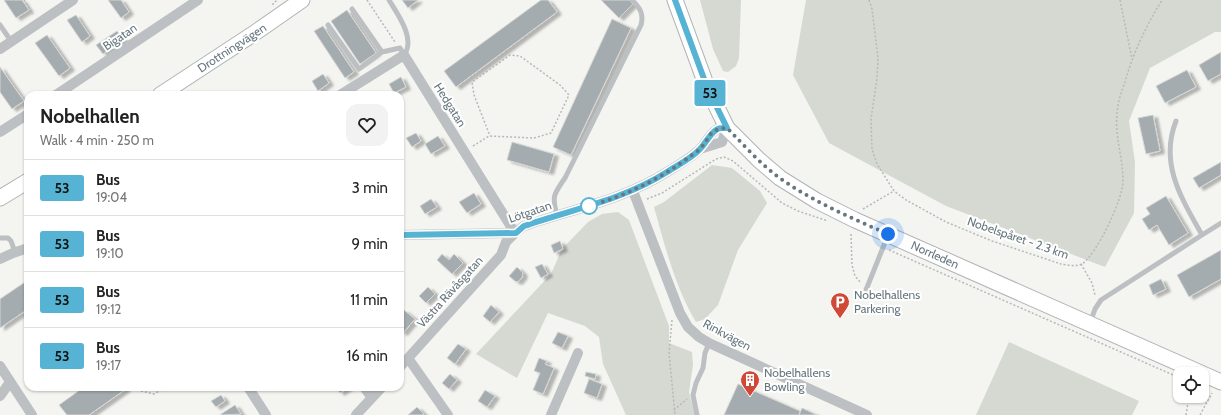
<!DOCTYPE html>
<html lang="en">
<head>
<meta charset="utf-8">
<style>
	:root { --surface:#fff; --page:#f2f2f2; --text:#222; --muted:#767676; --line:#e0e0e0 }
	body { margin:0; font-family:Cabin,sans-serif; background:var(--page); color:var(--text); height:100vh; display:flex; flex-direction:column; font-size:15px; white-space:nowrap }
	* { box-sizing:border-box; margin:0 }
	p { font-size:13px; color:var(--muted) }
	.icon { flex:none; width:22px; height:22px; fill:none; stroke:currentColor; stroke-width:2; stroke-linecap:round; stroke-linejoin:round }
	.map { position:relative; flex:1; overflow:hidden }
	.sheet { position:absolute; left:24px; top:91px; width:380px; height:300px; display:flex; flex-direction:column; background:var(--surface); border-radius:12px; box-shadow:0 1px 3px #0004 }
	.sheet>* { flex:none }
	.badge { padding:0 8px; border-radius:3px; font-size:14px; line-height:26px }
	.fabs { position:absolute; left:1173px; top:367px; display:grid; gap:8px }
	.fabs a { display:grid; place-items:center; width:36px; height:36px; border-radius:8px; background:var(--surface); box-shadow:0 1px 3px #0004; font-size:20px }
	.you { position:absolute; width:20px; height:20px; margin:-10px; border:3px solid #fff; border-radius:50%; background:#1a73e8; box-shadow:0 0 0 6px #1a73e833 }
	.map>.badge { position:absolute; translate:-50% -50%; box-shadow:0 0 0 2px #fff }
	.round { display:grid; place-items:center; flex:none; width:42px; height:42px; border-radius:12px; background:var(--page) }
	.headline { display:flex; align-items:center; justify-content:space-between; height:68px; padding:0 16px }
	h1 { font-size:19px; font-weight:700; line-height:30px }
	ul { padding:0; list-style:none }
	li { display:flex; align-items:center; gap:12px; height:56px; padding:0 16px; border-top:1px solid var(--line) }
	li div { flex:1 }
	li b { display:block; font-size:15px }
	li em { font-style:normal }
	li .badge { min-width:44px; font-weight:700; text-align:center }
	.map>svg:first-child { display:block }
</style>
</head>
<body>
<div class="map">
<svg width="1221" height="415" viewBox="0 0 1221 415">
	<defs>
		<filter id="shadow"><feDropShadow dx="4.5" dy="2.5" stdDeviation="1" flood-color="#0004"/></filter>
	</defs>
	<rect width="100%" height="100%" fill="#f4f4f1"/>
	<path fill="#d5d9d1" d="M700,0H741L739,58L736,66L728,72L723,71L713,49Z
		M806,0H1221V32H1215L1150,68L1129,121L1135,162L1134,213L1105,267L946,206L829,143L793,75Z
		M712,165L732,168L760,191L767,203L738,250L718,305L705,319L696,322C675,287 665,246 654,207L664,202Z
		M618,212L629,220L669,326V343L692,352L693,365L689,392L695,415H626L603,364L599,337L585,326L548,313L517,378L476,354L551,274L562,249L588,222L602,214Z
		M1009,342L1139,401L1132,415H976Z"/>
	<path fill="#a4acb0" stroke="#d6d6d4" filter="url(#shadow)" d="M4,0H22L29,10L16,18Z
		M108,0H121L129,12L121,18Z
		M402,0H418L408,8Z
		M541,0H548L557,12L456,87L444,71Z
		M601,0H629L633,4L619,18Z
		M347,10L376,53L360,64L331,21Z
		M76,15L90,36L82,42L67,20Z
		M612,19L631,28L571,155L553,147Z
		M323,26L354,72L345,78L314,31Z
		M117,31L124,40L103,54L96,45Z
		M47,35L70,68L59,76L35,43Z
		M1221,52V74L1208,81L1199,65Z
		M0,67L24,101L12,109L0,92Z
		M1187,70L1196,87L1165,103L1156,86Z
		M323,74L329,83L318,91L312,81Z
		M401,77L406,87L394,93L389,84Z
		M1153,115L1160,151L1146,154L1138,118Z
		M416,133L421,141L412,147L406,138Z
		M438,136L445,146L431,154L425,144Z
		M512,142L554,154L549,172L507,160Z
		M1221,162V175L1199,188L1193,178Z
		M474,193L481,204L467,213L459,202Z
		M1166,196L1188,233L1169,245L1157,225L1149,230L1142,219L1150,214L1146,208Z
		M431,199L437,207L425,214L420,206Z
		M560,241L563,249L554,253L551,245Z
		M1221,250V279L1189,297L1177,275Z
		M442,254L449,260L454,254L463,263L452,274L437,260Z
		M542,264L548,274L541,278L535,267Z
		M517,267L523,273L522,275L523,276L518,282L517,281L516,282L509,276Z
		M1161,279L1166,289L1153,295L1149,285Z
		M28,280V309L0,328V299Z
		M428,287L435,294L426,303L419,296Z
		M491,305L499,312L490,322L483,316Z
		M404,310L415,319L403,333L400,331V315Z
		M558,332L568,336L562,348L552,343Z
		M458,344L466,349L455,364L447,358Z
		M539,358L547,361L545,364L554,368L543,394L533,390L540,373L534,371Z
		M586,372L596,374L595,379L585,376Z
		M450,374L457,380L449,389L442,383Z
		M589,379L602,384L597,398L584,393Z
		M738,384L800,411L799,415H724Z
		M84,387H124L126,389L89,415H67L59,405Z
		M336,387H349L340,393Z
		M485,390L495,396L487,407L478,401Z
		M221,395L225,401L216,407L211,401Z
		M235,405L241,414L221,415V414Z
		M417,407L424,414L422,415H408Z
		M802,408L817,415H799Z"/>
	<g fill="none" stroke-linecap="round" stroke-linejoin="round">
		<defs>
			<path id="secondary" d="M675,0L707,87L727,128L759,160L780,178L817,201L855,220L1221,382
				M160,95L256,32L302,0
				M0,198L28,181"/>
		</defs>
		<use href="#secondary" stroke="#afb4b7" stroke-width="17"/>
		<path stroke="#b6b9bb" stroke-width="1.5" stroke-dasharray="2 2" stroke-linecap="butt" d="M24,0L33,14
			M367,0L395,42
			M869,0L872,9L878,58L877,78L871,119L872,149L877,164L894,191L906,200L946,222L992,241L1061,264C1067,265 1076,267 1082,264C1097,254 1123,199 1123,181C1123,155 1113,134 1118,106C1119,98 1122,90 1125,82C1133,53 1146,26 1162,0
			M1120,0L1132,59
			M273,5V3L278,0
			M473,146L489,136L534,138L551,133L569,95L560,85L520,56L510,55L472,82L474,95L490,136
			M647,199L662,193L716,159L724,157L733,161L782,203L798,211L828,221
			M863,209L894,191
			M851,234L852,265L855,276L861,283
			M889,250L1180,378
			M1081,264L1092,283L1095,295
			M672,320L669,353L675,415
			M141,391L154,394L166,387
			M674,410L687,399
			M1186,415L1189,396
			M1200,415L1212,393"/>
		<path stroke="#bcc0c3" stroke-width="5" d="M352,9L382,52L400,48L404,55C416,39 398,15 389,0
			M0,25L11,41
			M328,25L359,69L382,52
			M1176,121C1159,164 1182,199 1202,235L1221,223
			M557,216C552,196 553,195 565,178L641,25C644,14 640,8 632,0
			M0,238H8L11,241L15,252
			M866,290L888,235
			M1090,323L1095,309L1101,300L1202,235
			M697,415L693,395L696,383L703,368L705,353L709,343"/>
		<path stroke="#bcc0c3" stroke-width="10" d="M0,49L73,0
			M56,95L198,0
			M340,95L404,55L515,233L506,242L501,255L400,367
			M0,132L28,114
			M633,191L680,313L688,327L699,337L709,343L867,415
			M400,235L515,233L524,226C573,209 623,200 667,172C678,165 691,158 700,149C706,143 709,135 716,130C719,127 723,128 727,128L722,142L700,149
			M0,259L13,253L28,248
			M408,358L448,415
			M0,366L32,415
			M248,387L266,415
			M364,387L372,398
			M0,396L10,382
			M356,415L382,387
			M551,415L578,353"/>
		<use href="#secondary" stroke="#fff" stroke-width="15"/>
	</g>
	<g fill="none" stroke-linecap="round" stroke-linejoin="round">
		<defs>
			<path id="line" d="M400,235L516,233L524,226C573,209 623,200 667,172C678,165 692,158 700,149C706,143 709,135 716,130C719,127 723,128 727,128L707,87L675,0"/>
		</defs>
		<use href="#line" stroke="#fff" stroke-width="9"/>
		<use href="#line" stroke="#56b3d3" stroke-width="6"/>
		<path stroke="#67777f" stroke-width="4" stroke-dasharray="0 7.2" d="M589,206C625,196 658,180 688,158C692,155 697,152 700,149C711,137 708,129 727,128C744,145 761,165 781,179C814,202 851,218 888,234"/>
	</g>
	<defs>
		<symbol id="parking-pin" viewBox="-11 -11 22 30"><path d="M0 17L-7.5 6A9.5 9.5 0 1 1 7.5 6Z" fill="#d04836" stroke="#fff"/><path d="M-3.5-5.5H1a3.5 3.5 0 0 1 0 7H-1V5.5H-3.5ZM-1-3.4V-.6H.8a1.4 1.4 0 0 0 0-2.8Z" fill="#fff"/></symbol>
		<symbol id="building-pin" viewBox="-11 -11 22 30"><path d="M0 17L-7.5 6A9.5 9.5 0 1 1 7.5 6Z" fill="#d04836" stroke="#fff"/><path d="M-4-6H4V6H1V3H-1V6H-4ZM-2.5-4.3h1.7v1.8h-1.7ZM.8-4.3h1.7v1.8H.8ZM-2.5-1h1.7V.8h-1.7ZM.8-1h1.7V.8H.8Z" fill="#fff"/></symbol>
	</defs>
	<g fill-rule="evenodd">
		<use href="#parking-pin" x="829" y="291" width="22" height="30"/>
		<use href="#building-pin" x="739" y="369" width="22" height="30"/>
	</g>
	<circle fill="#fff" stroke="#56b3d3" stroke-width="2" cx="589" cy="206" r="8"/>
	<g text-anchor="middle" stroke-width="4" stroke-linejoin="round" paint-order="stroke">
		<g font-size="12" fill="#67777f" stroke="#fff">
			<text transform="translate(120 37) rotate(-34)" y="4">Bigatan</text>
			<text transform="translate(232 48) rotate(-33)" y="4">Drottningvägen</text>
			<text transform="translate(450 105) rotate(58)" y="4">Hedgatan</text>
			<text transform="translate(530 212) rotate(-19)" y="4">Lötgatan</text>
			<text transform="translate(1018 238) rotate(19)" y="4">Nobelspåret - 2.3 km</text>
			<text transform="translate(935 255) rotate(24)" y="4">Norrleden</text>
			<text transform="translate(450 292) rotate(-48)" y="4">Västra Rävåsgatan</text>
			<text transform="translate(727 335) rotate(28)" y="4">Rinkvägen</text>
		</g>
		<g font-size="12" fill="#67777f" stroke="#fff" text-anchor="start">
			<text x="854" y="299">Nobelhallens<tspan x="854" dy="14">Parkering</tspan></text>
			<text x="764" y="377">Nobelhallens<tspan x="764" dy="14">Bowling</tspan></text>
		</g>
	</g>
</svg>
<div class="fabs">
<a><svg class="icon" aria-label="locate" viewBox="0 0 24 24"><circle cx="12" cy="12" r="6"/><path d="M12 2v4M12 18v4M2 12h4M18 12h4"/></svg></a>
</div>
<div class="you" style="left:888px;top:234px"></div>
<b class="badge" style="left:710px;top:93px;background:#56b3d3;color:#111">53</b>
<section class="sheet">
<div class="headline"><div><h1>Nobelhallen</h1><p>Walk · 4 min · 250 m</p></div><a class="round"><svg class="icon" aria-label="heart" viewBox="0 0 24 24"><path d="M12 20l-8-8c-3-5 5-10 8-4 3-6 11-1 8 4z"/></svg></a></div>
<ul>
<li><span class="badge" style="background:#56b3d3;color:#111">53</span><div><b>Bus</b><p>19:04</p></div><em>3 min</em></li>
<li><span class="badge" style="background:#56b3d3;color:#111">53</span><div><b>Bus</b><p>19:10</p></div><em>9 min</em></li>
<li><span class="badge" style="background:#56b3d3;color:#111">53</span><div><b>Bus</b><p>19:12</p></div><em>11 min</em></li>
<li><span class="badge" style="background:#56b3d3;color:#111">53</span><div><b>Bus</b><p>19:17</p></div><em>16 min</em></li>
</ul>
</section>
</div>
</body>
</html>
